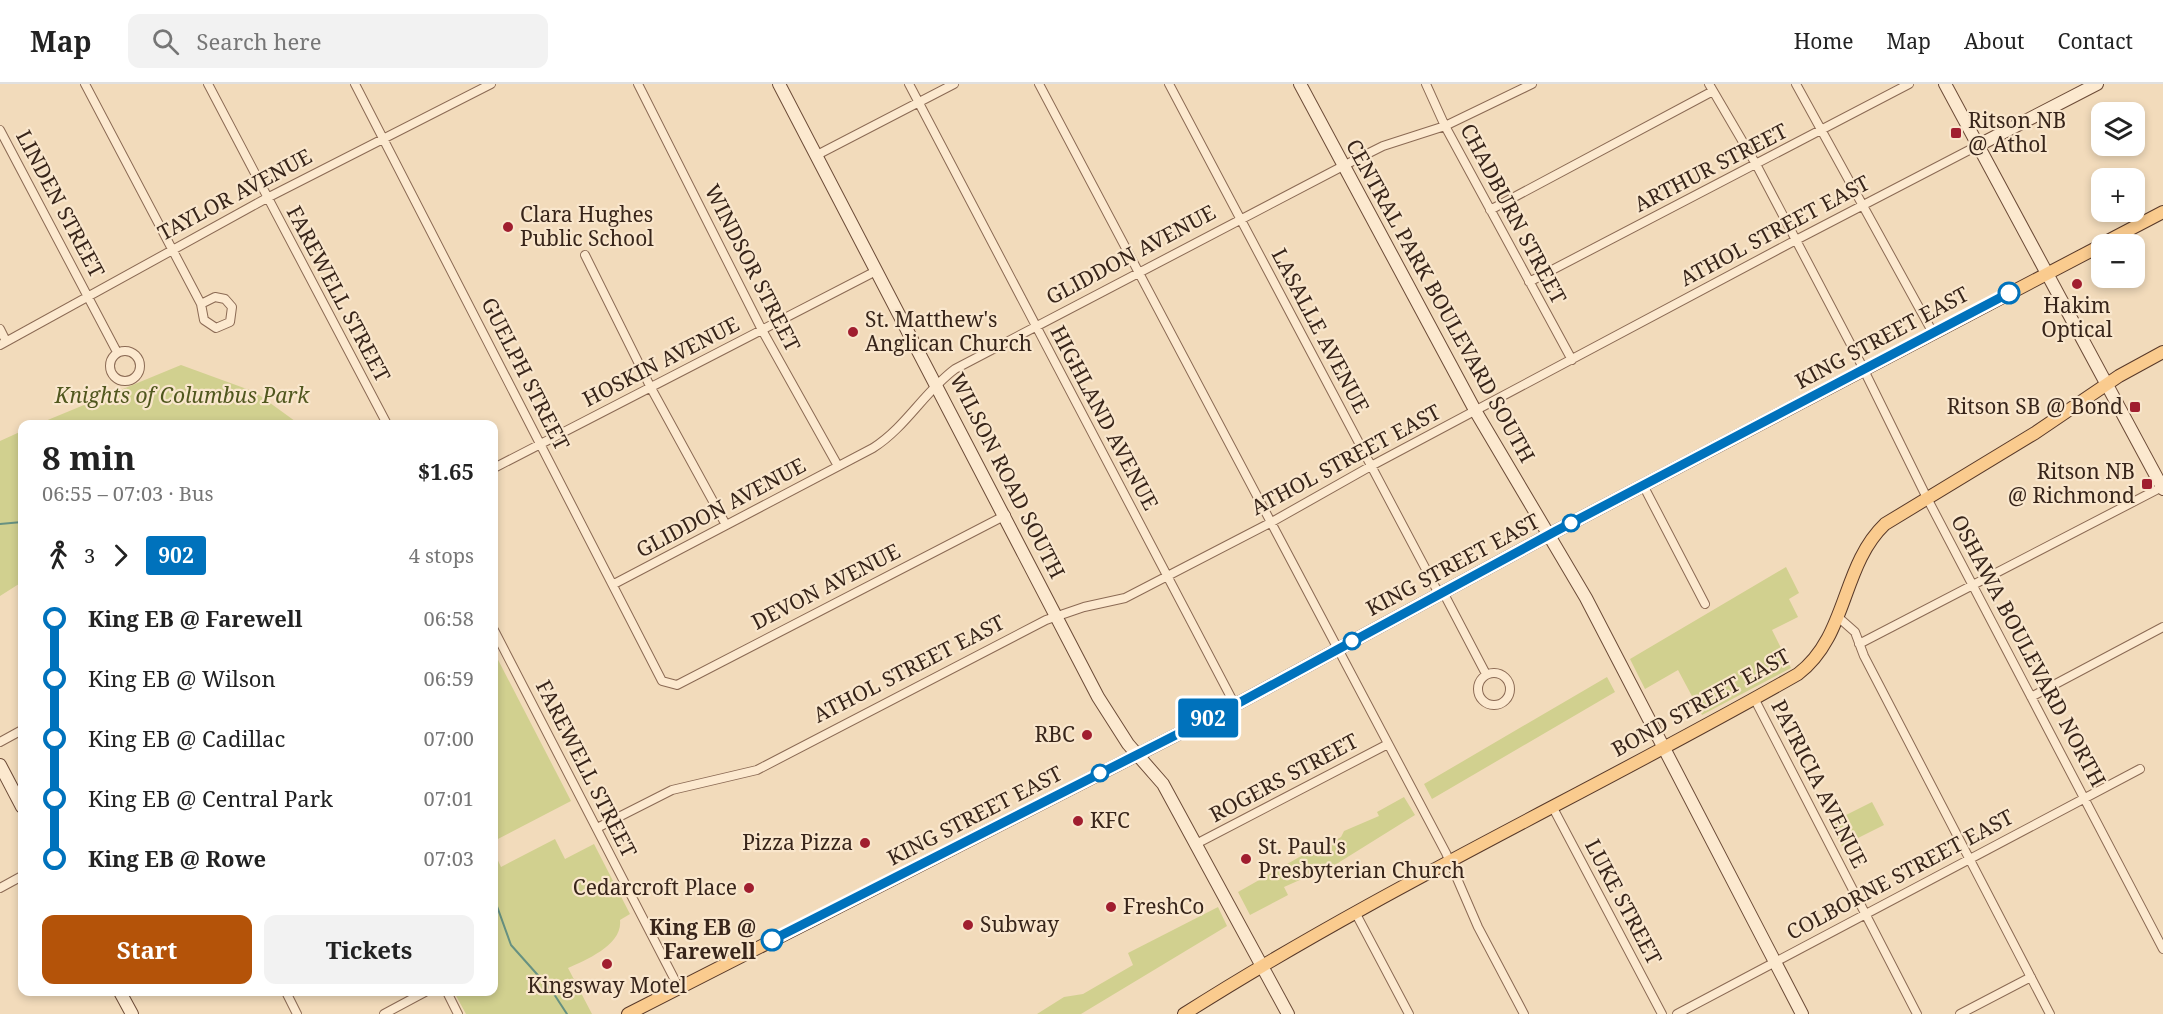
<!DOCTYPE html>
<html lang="en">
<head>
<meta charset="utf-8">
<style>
	:root { --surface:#fff; --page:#f2f2f2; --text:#222; --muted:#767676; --line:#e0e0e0; --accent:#b45309 }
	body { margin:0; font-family:"Noto Serif",serif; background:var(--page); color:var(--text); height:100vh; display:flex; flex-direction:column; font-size:22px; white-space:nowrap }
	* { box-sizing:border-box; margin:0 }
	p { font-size:20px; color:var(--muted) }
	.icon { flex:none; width:33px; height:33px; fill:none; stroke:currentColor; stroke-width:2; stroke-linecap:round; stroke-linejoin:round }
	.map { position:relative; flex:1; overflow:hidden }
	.drawer { position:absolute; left:18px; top:336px; width:480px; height:576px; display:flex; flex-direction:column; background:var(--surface); border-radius:12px; box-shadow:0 3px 9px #0003 }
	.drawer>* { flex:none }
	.badge { padding:0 12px; border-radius:4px; font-size:21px; line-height:39px }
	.buttons { position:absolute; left:2091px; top:18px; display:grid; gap:12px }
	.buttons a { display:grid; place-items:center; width:54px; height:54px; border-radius:12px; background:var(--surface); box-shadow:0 3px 9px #0003; font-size:30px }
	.map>.badge { position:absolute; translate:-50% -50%; box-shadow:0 0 0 3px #fff }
	.legs { display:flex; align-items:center; gap:9px; height:66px; padding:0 24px; font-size:20px }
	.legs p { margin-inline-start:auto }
	.headline { display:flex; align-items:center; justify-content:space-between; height:102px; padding:0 24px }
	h1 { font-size:33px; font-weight:700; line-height:45px }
	.action { display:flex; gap:12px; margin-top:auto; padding:12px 24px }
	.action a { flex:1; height:69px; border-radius:12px; background:var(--accent); color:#fff; font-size:24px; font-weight:700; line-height:69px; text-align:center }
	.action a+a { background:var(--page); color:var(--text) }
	ul { padding:0 24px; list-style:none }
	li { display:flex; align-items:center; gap:21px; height:60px; font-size:22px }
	li i { display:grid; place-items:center; width:9px; height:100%; margin:0 8px; background:currentColor }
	li i::after { content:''; width:15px; height:15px; margin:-8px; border:4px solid; border-radius:50%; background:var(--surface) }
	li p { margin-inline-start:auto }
	li:first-child i { background:linear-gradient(#0000 50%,currentColor 0) }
	li:last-child i { background:linear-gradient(currentColor 50%,#0000 0) }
	header { display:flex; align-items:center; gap:36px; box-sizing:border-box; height:84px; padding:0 30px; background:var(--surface); border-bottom:2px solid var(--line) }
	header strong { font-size:28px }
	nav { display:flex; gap:33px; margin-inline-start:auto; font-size:21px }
	.search { width:420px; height:54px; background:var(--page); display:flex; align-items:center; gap:15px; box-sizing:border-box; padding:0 21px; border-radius:12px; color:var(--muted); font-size:22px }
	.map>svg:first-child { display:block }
</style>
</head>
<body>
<header>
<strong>Map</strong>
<div class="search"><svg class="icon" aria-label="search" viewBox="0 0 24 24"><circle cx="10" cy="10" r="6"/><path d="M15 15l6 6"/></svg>Search here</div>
<nav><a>Home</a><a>Map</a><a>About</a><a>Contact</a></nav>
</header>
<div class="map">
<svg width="2163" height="930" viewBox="0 0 2163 930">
	<rect width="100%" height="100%" fill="#f2dbbb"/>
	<path fill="#d1d08f" d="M181,281L255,308L299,340H38Z
		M22,347V498L0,512V357Z
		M1786,483L1799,509L1789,515L1798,533L1772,546L1791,584L1702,631L1678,586L1645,605L1630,575Z
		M494,568L571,717L494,757Z
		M1607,593L1615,608L1432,715L1424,700Z
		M1404,713L1415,731L1338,779L1284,803L1288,811L1250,831L1238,808L1324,759L1326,762L1341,753L1344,747L1379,732L1377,728Z
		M1872,718L1884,741L1842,762L1830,739Z
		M555,755L565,775L594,760L630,830L620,836C623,861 586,876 568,884L592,930H466L454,908H494V768L501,783Z
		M1218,823L1227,842L1081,930H1037L1064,913L1083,910L1133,881L1128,869Z"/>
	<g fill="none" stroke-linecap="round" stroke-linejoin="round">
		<path stroke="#679181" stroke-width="2" d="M0,440L22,438
			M494,814L511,861L552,907L567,930"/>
		<defs>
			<path id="street" d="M85,0L201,220L204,236L216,244L230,238L232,223L225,215L215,213L201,220
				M208,0L387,340
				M355,0L662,597L677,601L1006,431
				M638,0L762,246L838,382
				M909,0L1235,621
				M1039,0L1446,769L1478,843L1524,930
				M1169,0L1439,510
				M1426,0L1445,42L1572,276
				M1709,0L1757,82L1859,276L1927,414L2163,865
				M1796,0L1933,249
				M0,46L117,268
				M817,71L954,0
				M1490,126L1713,7
				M585,171L651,304L726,441
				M1529,198L1909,0
				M0,245L6,257
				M0,261L267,114L491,0
				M110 282a15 15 0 1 1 30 0a15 15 0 1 1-30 0Z
				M494,384L876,187
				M1643,401L1705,520
				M614,500L873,364C906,343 924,308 955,285L1345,81L1383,62L1445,42L1532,0
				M1443,508L1486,590
				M1838,533L1855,548L1864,572L2050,930
				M494,546L679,904
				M1859,560L2162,403
				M1478 605a16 16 0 1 1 32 0a16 16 0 1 1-32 0Z
				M2031,613L2163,543
				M1754,614L1917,930
				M0,658L22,646
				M1552,722L1662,930
				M597,744L672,706L757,686L1046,536L1084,523L1125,514L1270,439L1371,382L1796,156L1977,62
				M1196,760L1388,660
				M0,804L22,792
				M1355,828L1409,930
				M286,908L297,930
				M447,908L458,930
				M384,930L425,908
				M1677,930L2140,685
				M1960,930L2031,893"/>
			<path id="secondary" d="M779,0L1098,613L1128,660L1163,700L1288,930
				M1300,0L1476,328L1586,514L1802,930
				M1945,0L2163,405
				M1977,62L2097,0
				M0,681L22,723
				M120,908L132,930"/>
			<path id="primary" d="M2102,160L2163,128
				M628,930L1235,621L1556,447L2102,161
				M1184,930C1382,804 1595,706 1798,590C1848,552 1841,482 1885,440L2035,349L2119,292L2163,268"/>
		</defs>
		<use href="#street" stroke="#8b6a54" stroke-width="10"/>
		<use href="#secondary" stroke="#6c4b37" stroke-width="14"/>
		<use href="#primary" stroke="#583929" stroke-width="14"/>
		<use href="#street" stroke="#fce9cf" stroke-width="8"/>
		<use href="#secondary" stroke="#fce9cf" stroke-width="12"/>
		<use href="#primary" stroke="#facb8e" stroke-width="12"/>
	</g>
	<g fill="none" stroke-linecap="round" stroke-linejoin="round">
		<defs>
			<path id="line-1" d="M772,856L1235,621L1556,447L2009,209"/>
		</defs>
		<use href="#line-1" stroke="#fff" stroke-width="14"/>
		<use href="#line-1" stroke="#0072bc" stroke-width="9"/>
	</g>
	<g fill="#a01e2f" stroke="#f9e6cc" stroke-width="2">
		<rect x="1950" y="43" width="12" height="12" rx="3"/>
		<circle cx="508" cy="143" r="6"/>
		<circle cx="2077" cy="200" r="6"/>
		<circle cx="853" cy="248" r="6"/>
		<rect x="2129" y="317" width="12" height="12" rx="3"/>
		<rect x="2141" y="394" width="12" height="12" rx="3"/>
		<circle cx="1087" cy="651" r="6"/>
		<circle cx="1078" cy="737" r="6"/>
		<circle cx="865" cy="759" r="6"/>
		<circle cx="1246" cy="775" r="6"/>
		<circle cx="749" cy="804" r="6"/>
		<circle cx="1111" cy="823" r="6"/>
		<circle cx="968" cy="841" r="6"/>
		<circle cx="607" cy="880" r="6"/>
	</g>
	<g fill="#fff" stroke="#0072bc" stroke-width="3">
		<circle cx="2009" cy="209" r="10"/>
		<circle cx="1571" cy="439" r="8"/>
		<circle cx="1352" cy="557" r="8"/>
		<circle cx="1100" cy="689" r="8"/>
		<circle cx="772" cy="856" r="10"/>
	</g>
	<g text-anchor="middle" stroke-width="4.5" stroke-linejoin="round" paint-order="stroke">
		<g font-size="21" fill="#38251a" stroke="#f9e6cc" text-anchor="start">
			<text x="1968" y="44">Ritson NB<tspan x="1968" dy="24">@ Athol</tspan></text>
			<text x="520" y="138">Clara Hughes<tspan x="520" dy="24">Public School</tspan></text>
			<text x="2077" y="229" text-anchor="middle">Hakim<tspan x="2077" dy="24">Optical</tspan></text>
			<text x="865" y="243">St. Matthew's<tspan x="865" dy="24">Anglican Church</tspan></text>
			<text x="2123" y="330" text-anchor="end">Ritson SB @ Bond</text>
			<text x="2135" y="395" text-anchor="end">Ritson NB<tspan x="2135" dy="24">@ Richmond</tspan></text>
			<text x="1075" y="658" text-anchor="end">RBC</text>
			<text x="1090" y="744">KFC</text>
			<text x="853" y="766" text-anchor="end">Pizza Pizza</text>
			<text x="1258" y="770">St. Paul's<tspan x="1258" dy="24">Presbyterian Church</tspan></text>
			<text x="737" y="811" text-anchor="end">Cedarcroft Place</text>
			<text x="1123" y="830">FreshCo</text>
			<text x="980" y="848">Subway</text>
			<text x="607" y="909" text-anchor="middle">Kingsway Motel</text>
		</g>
		<g font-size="21" fill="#38251a" stroke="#f9e6cc">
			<text transform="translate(1711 84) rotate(-27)" y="7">ARTHUR STREET</text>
			<text transform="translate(235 111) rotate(-28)" y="7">TAYLOR AVENUE</text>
			<text transform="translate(60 120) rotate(62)" y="7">LINDEN STREET</text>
			<text transform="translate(1513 130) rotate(62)" y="7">CHADBURN STREET</text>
			<text transform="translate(1775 147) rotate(-28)" y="7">ATHOL STREET EAST</text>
			<text transform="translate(1131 171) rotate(-28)" y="7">GLIDDON AVENUE</text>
			<text transform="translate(752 184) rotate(63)" y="7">WINDSOR STREET</text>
			<text transform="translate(338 210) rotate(62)" y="7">FAREWELL STREET</text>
			<text transform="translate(1440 217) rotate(61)" y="7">CENTRAL PARK BOULEVARD SOUTH</text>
			<text transform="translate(1320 247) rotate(62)" y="7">LASALLE AVENUE</text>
			<text transform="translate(1882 254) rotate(-28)" y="7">KING STREET EAST</text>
			<text transform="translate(661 278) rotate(-27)" y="7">HOSKIN AVENUE</text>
			<text transform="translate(525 290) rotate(63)" y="7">GUELPH STREET</text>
			<text transform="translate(1104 334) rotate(62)" y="7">HIGHLAND AVENUE</text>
			<text transform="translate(1346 376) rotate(-28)" y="7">ATHOL STREET EAST</text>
			<text transform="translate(1007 392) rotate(63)" y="7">WILSON ROAD SOUTH</text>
			<text transform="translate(721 424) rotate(-28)" y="7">GLIDDON AVENUE</text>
			<text transform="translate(1453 481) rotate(-28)" y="7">KING STREET EAST</text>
			<text transform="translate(826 503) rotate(-27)" y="7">DEVON AVENUE</text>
			<text transform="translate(2028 567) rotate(62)" y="7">OSHAWA BOULEVARD NORTH</text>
			<text transform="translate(909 585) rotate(-27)" y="7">ATHOL STREET EAST</text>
			<text transform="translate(1701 619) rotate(-29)" y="7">BOND STREET EAST</text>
			<text transform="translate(586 685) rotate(63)" y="7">FAREWELL STREET</text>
			<text transform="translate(1284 694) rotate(-28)" y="7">ROGERS STREET</text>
			<text transform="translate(1819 700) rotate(63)" y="7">PATRICIA AVENUE</text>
			<text transform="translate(975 732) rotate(-27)" y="7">KING STREET EAST</text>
			<text transform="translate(1900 791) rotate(-28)" y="7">COLBORNE STREET EAST</text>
			<text transform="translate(1623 818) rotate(62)" y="7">LUKE STREET</text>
		</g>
		<g font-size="21" font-style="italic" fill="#50571e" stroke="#f9e6cc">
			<text x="182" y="319">Knights of Columbus Park</text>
		</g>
		<g font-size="21" font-weight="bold" fill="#38251a" stroke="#f9e6cc" text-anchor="end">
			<text x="756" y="851">King EB @<tspan x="756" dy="24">Farewell</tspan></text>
		</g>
	</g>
</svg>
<div class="buttons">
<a><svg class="icon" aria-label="layers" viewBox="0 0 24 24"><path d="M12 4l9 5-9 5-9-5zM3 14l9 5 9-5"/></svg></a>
<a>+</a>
<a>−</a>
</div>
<b class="badge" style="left:1208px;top:634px;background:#0072bc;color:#fff">902</b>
<section class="drawer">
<div class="headline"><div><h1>8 min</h1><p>06:55 – 07:03 · Bus</p></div><b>$1.65</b></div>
<div class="legs"><svg class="icon" aria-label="walk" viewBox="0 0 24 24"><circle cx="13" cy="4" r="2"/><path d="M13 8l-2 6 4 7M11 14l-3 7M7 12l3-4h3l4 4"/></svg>3<svg class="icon" aria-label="forward" viewBox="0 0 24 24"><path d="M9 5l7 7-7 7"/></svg><b class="badge" style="background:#0072bc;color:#fff">902</b><p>4 stops</p></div>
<ul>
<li><i style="color:#0072bc"></i><b>King EB @ Farewell</b><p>06:58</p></li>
<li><i style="color:#0072bc"></i><span>King EB @ Wilson</span><p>06:59</p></li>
<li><i style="color:#0072bc"></i><span>King EB @ Cadillac</span><p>07:00</p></li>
<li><i style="color:#0072bc"></i><span>King EB @ Central Park</span><p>07:01</p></li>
<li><i style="color:#0072bc"></i><b>King EB @ Rowe</b><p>07:03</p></li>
</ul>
<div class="action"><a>Start</a><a>Tickets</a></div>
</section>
</div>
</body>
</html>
